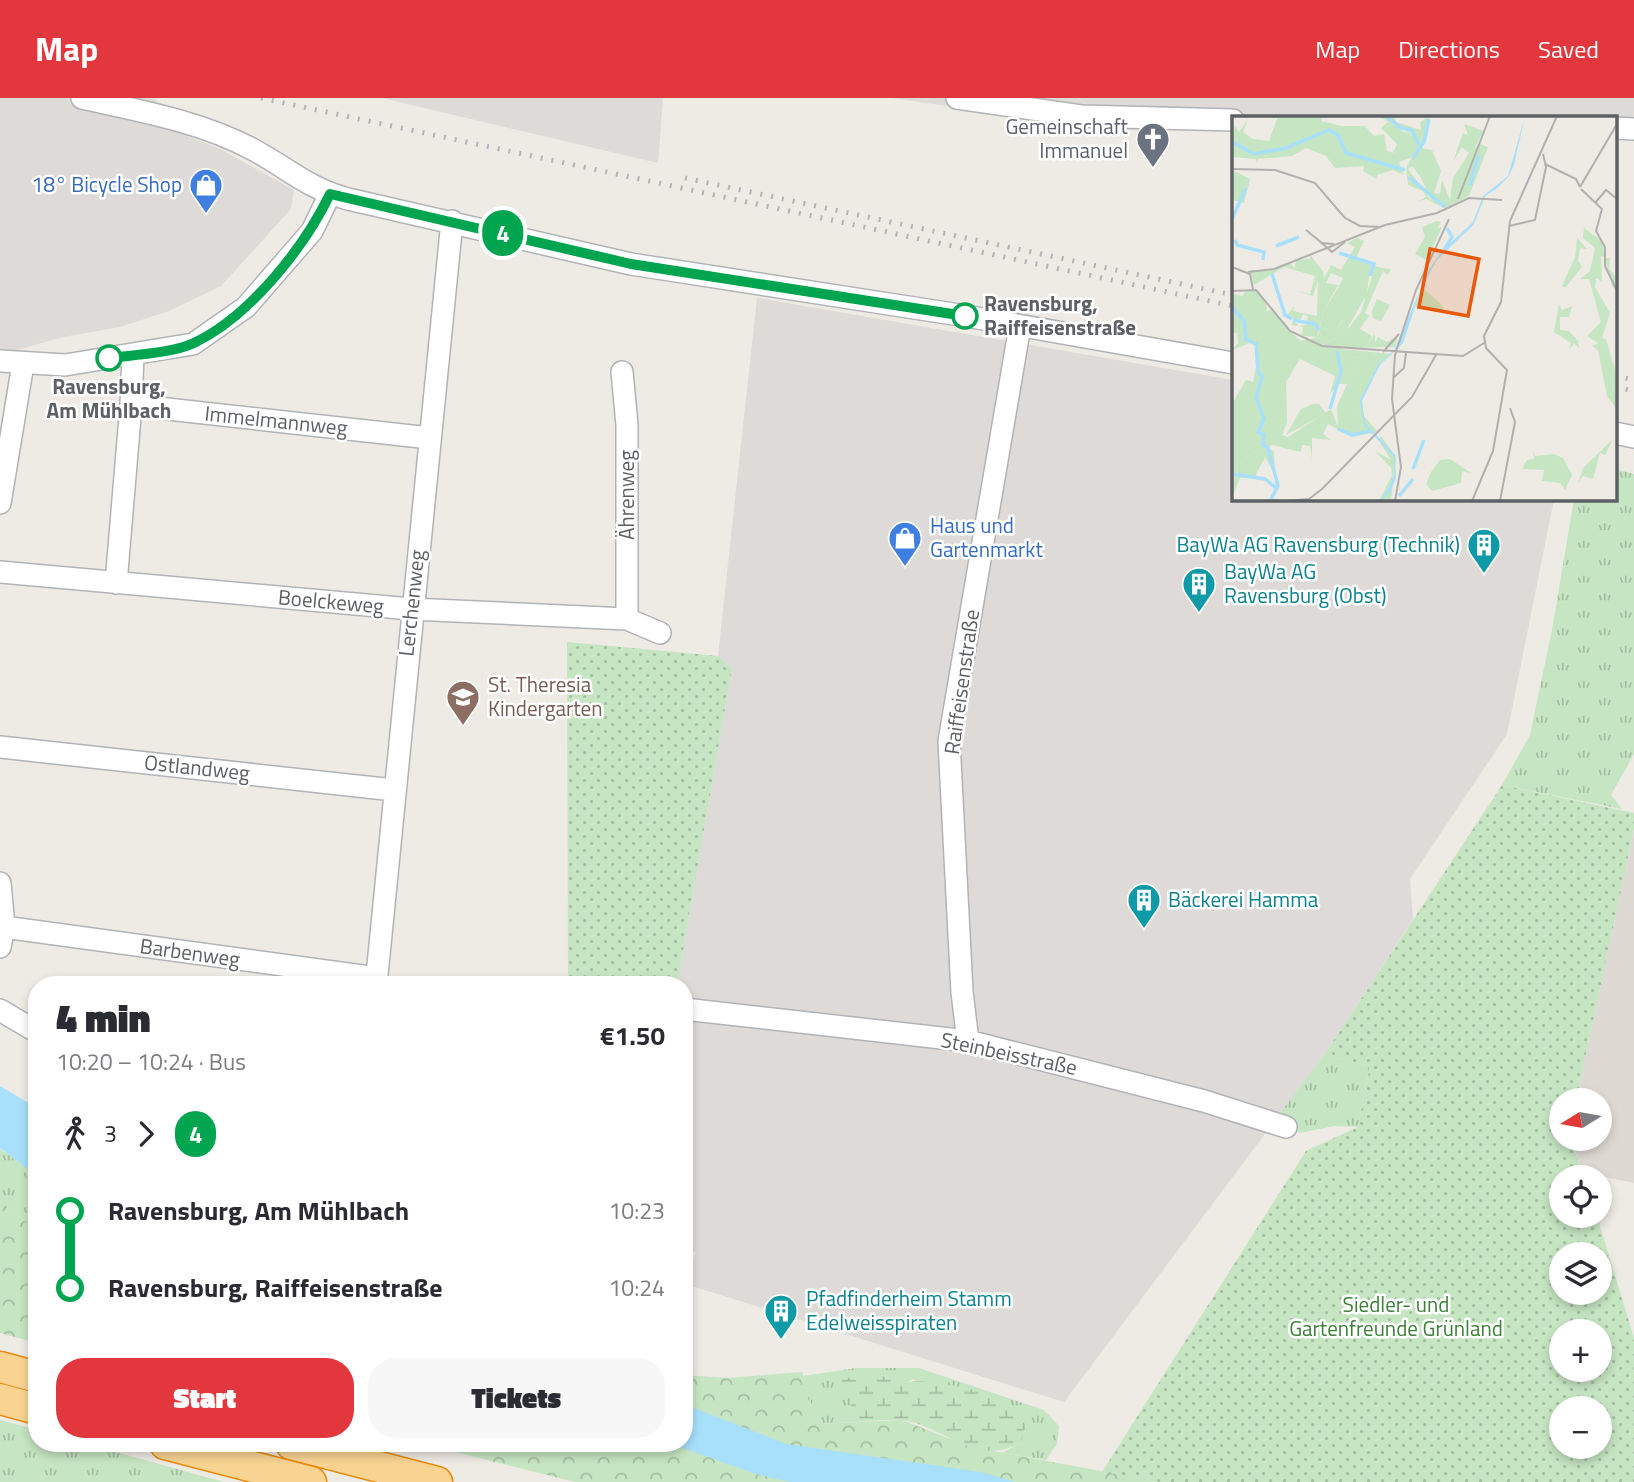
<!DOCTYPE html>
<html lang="en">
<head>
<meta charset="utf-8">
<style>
	:root { --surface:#fff; --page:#f7f7f7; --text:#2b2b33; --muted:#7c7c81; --accent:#e2373d }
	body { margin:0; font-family:"Titillium Web",sans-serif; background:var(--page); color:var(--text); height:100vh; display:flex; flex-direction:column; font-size:26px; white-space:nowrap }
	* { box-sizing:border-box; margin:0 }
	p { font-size:23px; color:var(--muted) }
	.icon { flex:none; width:38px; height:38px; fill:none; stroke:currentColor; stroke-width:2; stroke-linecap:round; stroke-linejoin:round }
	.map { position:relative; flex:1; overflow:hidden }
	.sheet { position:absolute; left:28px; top:878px; width:665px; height:476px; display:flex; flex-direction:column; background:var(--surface); border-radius:28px; box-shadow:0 4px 10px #0003 }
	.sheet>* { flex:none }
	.badge { padding:0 14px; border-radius:23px; font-size:24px; line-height:46px }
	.needle { width:46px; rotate:259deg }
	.tools { position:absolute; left:1549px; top:990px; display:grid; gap:14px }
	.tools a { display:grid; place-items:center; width:63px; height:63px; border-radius:50%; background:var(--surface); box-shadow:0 4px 10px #0003; font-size:35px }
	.map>.badge { position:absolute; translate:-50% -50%; box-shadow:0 0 0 4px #fff }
	.legs { display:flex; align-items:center; gap:10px; height:77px; padding:0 28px; font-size:23px }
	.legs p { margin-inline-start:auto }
	.summary { display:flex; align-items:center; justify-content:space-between; height:119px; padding:0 28px }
	h1 { font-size:38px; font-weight:800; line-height:52px }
	.action { display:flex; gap:14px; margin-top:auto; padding:14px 28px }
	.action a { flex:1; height:80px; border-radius:28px; background:var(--accent); color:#fff; font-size:28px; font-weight:800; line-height:80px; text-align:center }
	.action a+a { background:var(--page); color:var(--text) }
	ul { padding:0 28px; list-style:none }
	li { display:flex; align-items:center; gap:24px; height:77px; font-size:26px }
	li i { display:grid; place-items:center; width:10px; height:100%; margin:0 9px; background:currentColor }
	li i::after { content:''; width:18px; height:18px; margin:-9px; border:5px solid; border-radius:50%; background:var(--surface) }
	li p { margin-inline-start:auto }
	li:first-child i { background:linear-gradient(#0000 50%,currentColor 0) }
	li:last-child i { background:linear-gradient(currentColor 50%,#0000 0) }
	header { display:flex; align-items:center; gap:42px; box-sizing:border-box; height:98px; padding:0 35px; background:var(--accent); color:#fff }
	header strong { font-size:33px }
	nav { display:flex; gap:38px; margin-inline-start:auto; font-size:24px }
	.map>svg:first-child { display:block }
</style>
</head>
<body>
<header>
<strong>Map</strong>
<nav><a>Map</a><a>Directions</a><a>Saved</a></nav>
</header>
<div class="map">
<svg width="1634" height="1384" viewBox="0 0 1634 1384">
	<defs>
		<pattern id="grass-tufts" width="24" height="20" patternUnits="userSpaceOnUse" patternTransform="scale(1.75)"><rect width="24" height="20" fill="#c6e5c2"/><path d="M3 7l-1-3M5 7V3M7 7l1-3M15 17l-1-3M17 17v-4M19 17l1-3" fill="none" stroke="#a4bda1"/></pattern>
		<pattern id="forest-crowns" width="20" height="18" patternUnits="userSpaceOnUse" patternTransform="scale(1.75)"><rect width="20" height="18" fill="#c6e5c2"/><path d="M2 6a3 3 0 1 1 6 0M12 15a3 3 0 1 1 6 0" fill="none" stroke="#a4bda1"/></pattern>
		<pattern id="wetland-marsh" width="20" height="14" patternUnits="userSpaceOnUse" patternTransform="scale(1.75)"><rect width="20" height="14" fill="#c6e5c2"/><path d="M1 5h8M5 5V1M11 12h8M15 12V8" fill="none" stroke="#a4bda1"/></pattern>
		<pattern id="garden-dots" width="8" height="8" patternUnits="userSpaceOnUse" patternTransform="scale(1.75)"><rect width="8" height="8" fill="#c6e5c2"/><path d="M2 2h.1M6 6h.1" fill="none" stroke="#a4bda1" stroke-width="1.8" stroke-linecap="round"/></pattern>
	</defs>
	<rect width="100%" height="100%" fill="#eeebe5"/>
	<path fill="#dddad7" d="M0,0H154L184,37L220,51L294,92L291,111L221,188L169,213L120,229L63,239L17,252H0Z
		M382,0H663L658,65Z
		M892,0H1634V41H1615V19H1233V33L1105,31Z
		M757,200L1233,282V401H1554L1507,636L1410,781L1413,821L1324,957L1064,1304L685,1186L696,1155L684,1145V887H677L732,570L718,558Z"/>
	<path fill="#dedad3" d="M1634,731V1085L1584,1075L1570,1041H1600V1003H1576Z"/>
	<path fill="url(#grass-tufts)" d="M1615,371L1634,376V656L1611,697L1622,711L1502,687L1530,637L1552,532L1574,401H1615Z
		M1324,957L1370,968L1358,1029L1334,1028L1300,1035L1277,1019Z
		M0,1051L37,1076V1132L0,1103Z
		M856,1270H919L1044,1312L1059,1328L1057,1346L1046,1362L1002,1355L1020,1345L913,1281L905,1285L873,1275L842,1281L857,1324L817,1326L803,1278Z
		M0,1322L37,1332V1346H87L224,1384H0Z"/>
	<path fill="url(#forest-crowns)" d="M0,1103L37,1132V1245L0,1235Z
		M802,1274L817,1326L902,1322L971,1349L1160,1384H575L423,1346H684V1277L728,1280Z"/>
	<path fill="url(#wetland-marsh)" d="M873,1275L905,1285C922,1278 994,1294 1010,1306C1016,1310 1021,1322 1026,1328L1020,1345C974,1370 944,1327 901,1322C887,1321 871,1323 857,1324L841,1281Z"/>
	<path fill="url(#garden-dots)" fill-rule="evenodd" d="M567,544L718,558L732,570L677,887H568Z
		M1502,687L1634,715V731L1576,1003H1561V1041H1570L1585,1080H1561V1118H1597L1634,1240V1384H1160L1102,1374L1306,1053L1358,1029L1370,968L1324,957ZM1561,1157H1600V1195H1561ZM1561,1234H1600V1272H1561ZM1561,1311H1600V1349H1561Z"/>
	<path fill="#a8e0fb" d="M0,988L37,1010V1078L0,1050Z
		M684,1306L786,1346L981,1374L1015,1384H790L756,1376L671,1346H684Z"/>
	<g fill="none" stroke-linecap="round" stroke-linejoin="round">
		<defs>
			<path id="minor" d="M82,0C140,13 199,23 252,51C288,70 307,90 348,101L631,166L966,218L1233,265
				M957,0L1081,18L1233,22
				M1615,30L1634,31
				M133,257L131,307L430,340
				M0,263L65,267L193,246L246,209L312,133L330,96
				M622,274L627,327V521
				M1615,335L1634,339
				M0,405L23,266
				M0,474L411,511L627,521L660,535
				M116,485L131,307
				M0,649L394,692
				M0,785L4,829L0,849
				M4,829L377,880
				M376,887L452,123
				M684,911L968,943L1204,1003L1286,1029
				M0,912L37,934
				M968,943L962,894L949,643L1020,228"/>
			<path id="highway" d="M0,1269L37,1279
				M0,1301L37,1311
				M165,1346L311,1384
				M291,1346L437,1384"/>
		</defs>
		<use href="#minor" stroke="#b0b3b7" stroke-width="24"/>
		<use href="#highway" stroke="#e98b0a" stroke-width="33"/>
		<use href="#minor" stroke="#fff" stroke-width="21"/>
		<use href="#highway" stroke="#f8d392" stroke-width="30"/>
		<path stroke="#b3b4b5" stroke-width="5" stroke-dasharray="2 9" stroke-linecap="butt" d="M261,0L1233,208
			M685,80L1233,197
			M1615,278L1634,282
			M1615,289L1634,293"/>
	</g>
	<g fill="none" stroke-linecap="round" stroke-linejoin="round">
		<defs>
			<path id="line-1" d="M109,260C133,257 173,255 194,245C249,219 304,150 330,96L631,166L965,218"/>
		</defs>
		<use href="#line-1" stroke="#fff" stroke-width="16"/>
		<use href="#line-1" stroke="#01a54f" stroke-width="10"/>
	</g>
	<defs>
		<symbol id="church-pin" viewBox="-11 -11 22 30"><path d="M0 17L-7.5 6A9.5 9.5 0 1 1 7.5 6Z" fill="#6b7280" stroke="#fff"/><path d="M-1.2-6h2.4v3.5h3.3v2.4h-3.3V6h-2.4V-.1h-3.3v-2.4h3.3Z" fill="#fff"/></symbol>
		<symbol id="shop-pin" viewBox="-11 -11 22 30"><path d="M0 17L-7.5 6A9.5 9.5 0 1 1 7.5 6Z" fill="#3f7fe0" stroke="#fff"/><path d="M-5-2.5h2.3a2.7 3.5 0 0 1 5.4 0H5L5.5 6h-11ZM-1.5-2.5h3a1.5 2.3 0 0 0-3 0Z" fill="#fff"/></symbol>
		<symbol id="building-pin" viewBox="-11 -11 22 30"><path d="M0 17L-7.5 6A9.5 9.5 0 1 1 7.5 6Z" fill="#0f9aa8" stroke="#fff"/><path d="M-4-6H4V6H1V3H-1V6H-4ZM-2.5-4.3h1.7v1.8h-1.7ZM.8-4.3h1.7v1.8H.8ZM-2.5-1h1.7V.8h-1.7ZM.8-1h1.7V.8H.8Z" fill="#fff"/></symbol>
		<symbol id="school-pin" viewBox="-11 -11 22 30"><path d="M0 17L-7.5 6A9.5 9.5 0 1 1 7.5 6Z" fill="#8d6e63" stroke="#fff"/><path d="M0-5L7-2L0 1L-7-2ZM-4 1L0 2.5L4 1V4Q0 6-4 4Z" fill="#fff"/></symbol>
	</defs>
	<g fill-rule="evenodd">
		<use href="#church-pin" x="1134" y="22" width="38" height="52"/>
		<use href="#shop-pin" x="187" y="68" width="38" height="52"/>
		<use href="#shop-pin" x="886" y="421" width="38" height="52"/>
		<use href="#building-pin" x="1465" y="428" width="38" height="52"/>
		<use href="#building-pin" x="1180" y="467" width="38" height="52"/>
		<use href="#school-pin" x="444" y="580" width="38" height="52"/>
		<use href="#building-pin" x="1125" y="783" width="38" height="52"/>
		<use href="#building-pin" x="762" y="1194" width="38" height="52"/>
	</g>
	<g fill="#fff" stroke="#01a54f" stroke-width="3.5">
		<circle cx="965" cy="218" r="12"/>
		<circle cx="109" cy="260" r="12"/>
	</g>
	<g text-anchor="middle" stroke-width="5" stroke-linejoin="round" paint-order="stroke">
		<g font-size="21" fill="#5b616d" stroke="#fff" text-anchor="end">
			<text x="1128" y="36">Gemeinschaft<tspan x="1128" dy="24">Immanuel</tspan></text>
		</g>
		<g font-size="21" fill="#366cbe" stroke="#fff" text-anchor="end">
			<text x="182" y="94">18° Bicycle Shop</text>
			<text x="930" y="435" text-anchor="start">Haus und<tspan x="930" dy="24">Gartenmarkt</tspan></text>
		</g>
		<g font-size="21" font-weight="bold" fill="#5d6165" stroke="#fff" text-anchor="start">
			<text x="984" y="213">Ravensburg,<tspan x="984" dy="24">Raiffeisenstraße</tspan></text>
			<text x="109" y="296" text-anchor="middle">Ravensburg,<tspan x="109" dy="24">Am Mühlbach</tspan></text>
		</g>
		<g font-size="21" fill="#5d6165" stroke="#fff">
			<text transform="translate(276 323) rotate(6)" y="7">Immelmannweg</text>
			<text transform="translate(627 397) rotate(-90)" y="7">Ährenweg</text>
			<text transform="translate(331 504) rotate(5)" y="7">Boelckeweg</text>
			<text transform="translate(412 505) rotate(-84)" y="7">Lerchenweg</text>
			<text transform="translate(962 584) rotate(-82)" y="7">Raiffeisenstraße</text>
			<text transform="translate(197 670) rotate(6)" y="7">Ostlandweg</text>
			<text transform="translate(190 855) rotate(8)" y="7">Barbenweg</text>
			<text transform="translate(1009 956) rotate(12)" y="7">Steinbeisstraße</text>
		</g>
		<g font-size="21" fill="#0d838f" stroke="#fff" text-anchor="start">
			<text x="1460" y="454" text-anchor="end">BayWa AG Ravensburg (Technik)</text>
			<text x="1224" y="481">BayWa AG<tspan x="1224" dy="24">Ravensburg (Obst)</tspan></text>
			<text x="1168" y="809">Bäckerei Hamma</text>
			<text x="806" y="1208">Pfadfinderheim Stamm<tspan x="806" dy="24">Edelweisspiraten</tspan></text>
		</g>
		<g font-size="21" fill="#785e54" stroke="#fff" text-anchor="start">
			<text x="488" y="594">St. Theresia<tspan x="488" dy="24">Kindergarten</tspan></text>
		</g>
		<g font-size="21" fill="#3d8138" stroke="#fff">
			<text x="1396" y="1214">Siedler- und<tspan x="1396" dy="24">Gartenfreunde Grünland</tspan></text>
		</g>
	</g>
	<g transform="translate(1232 18)">
		<rect width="385" height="385" fill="#eeebe5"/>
		<path d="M157,5L171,16L180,17L167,38L161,37L165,28L149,12ZM248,28L256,31L237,80L213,92L201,87L183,50L189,32L200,34L209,55L202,77L208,78L210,64L218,84L221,62L237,37ZM0,54L18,63L12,87L0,84ZM205,105L209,106L206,112L210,111L183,170L194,144L183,138L193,121L190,111ZM125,122L132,125L124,142L118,141L111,162L99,157L94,167L106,169L92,194L85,221L70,220L71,211L60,209L61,204L67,210L81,208L75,206L76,200L71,198L68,205L55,199L62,190L61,195L85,200L86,164L81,180L64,175L78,178L83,160L52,151L22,169L18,154L36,155L58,147L63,153L64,144L78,143V139L91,155L92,163L99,149L109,154L123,131L115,127ZM143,151L159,153L156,159L151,155L133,197L138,200L145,183L158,189L149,205L141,202L140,196L128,213L140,220L135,231L143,217V227L146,221L155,226L166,219L163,231L109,232L104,222L98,225L88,219L90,212L104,214L112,204L116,213L129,196ZM120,240L131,243L120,266L113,258ZM81,288H87L94,297L54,319L69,293ZM126,293L136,314L121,318L107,313L106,306ZM381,323L373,339L368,337L361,363L351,360L346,367L351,352ZM28,332L35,338L23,360L9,359L4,354L6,349Z" fill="#c6e5c2"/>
		<path d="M46,0H90L89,5L110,10H133L142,20L152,18L155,35L165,38L180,18L146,0H162L164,6L189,14L188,6L197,1L196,18L183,50L191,64L180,50L176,53L201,87L195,83L187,85L194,81L191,75L176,69L174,52L180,41L167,46L172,59L161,54L145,59L144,63L131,55L132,50L103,52L94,40L74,32L60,40L26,43L25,48L24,43L0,41V19L3,10L7,16L16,3L11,16L21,23L37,25ZM232,8L251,15L242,34L237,37L230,31L221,46L231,17L236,19ZM352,112L370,125L373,142H378L377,152L385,162L381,173L373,142L369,140L370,166L364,162L363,171L378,197L370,222L374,223L383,254L385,294L375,280L366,234L360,230L366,227L355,220L369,206L357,163H348L358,155L363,132L351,122ZM345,122L355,133L348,132L346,145L350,151L333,172L330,170L343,141ZM107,137L152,153L143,151L137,160L135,178L115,213L111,212V204L104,214L90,212L88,219L98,225L108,221L109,233L160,238L146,249L130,281L131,299L146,316L119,321L96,308L91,318L99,324L80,322V343L78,330L70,329L69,336L40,329L36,331L42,336L43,359L28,332L6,349L4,354L15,361L8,362L0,382V288L14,264L21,266L26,240L23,228L18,227L0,234L6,227L5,217H0V177L10,180L16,173L24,175L34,185L35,195L39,194L68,225L80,223L86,220L92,194L109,167L118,141ZM120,240L131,243L120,266L113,257L120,251ZM68,243L103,260L98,278L106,268H115L105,290L106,311L99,293L56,321L50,319L55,306L54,266ZM126,293L136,314L121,318L107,313V306L120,312ZM327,188L330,194L340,190L337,201H328V214L337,215L346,225L347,232L342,227L337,234L339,227L322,216ZM149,320L164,341L159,385H147L160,359L159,352L143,335L159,344L146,323ZM301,333L303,340L322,338L331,342L340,359L333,374L328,367L310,365L312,354L290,353L295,344L302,343Z" fill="#c6e5c2" fill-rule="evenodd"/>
		<path d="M218,343L239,357L230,355L229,367L200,375L194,368L199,356L208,344Z" fill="#c6e5c2"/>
		<path d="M191,172L212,191L210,195L183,191Z" fill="#c6e5c2"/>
		<path d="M293,0L282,49L277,60L264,73L253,80L242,108L205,144L189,173L171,227L148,249L130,285L133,307L163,339L164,362L158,376L149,385L162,361V341L132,309L128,284L146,249L162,234L198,152L208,137L241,106L251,80L276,60Z" fill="#a8e0fb"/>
		<path fill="none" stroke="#a8e0fb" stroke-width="3.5" d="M154,0L169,12L180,14L187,29M0,26L22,38L54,32L97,14L106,19L114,37L173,54M181,42L192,26L197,3M177,61L213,91M238,69L247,39M0,103L14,72M3,124L5,129L32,136L31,144M44,130L67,121M212,134L220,121L215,112M107,137L142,148L138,160M40,158L53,199L60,203M0,191L12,205L14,223L24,228L26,256L30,260L24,282L32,303L26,316L32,319L31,329L36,332L46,370L38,385M61,204L83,208L87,214M98,293L109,255L105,235M106,313L121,319L138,315M181,353L192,324M0,358L33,363L44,372M167,380L181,363"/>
		<path fill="none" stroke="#b0b0ae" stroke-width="2" d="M313,48L344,63L348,71M0,53L43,54L83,67L113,102L128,110L148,111M348,71L385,8M349,73L370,93L364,115L373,131V150L385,175M226,83L258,0M363,87L374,74L385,83M277,110L303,104L314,51L311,38M74,114L90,127L102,128M84,122L100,136L113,126M0,151L18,158L21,173M16,156L42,153L153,109L205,97L237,82L270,84M0,175L24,174L58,215L90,230L231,240L252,227M151,236L167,218M161,262L172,252L174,237M56,385L77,383L90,373L180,281L204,239M163,385L169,351L160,283L163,239L184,174L217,103M240,385L261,335L275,254L254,232L252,220L269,186L278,105L325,0M268,385L283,306L278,292"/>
		<path fill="#e8590c" fill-opacity="0.15" stroke="#e8590c" stroke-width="3.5" d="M198,133L247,143L236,200L187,191Z"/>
		<rect width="385" height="385" fill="none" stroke="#5d6165" stroke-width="3.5"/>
	</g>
</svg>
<div class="tools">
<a><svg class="needle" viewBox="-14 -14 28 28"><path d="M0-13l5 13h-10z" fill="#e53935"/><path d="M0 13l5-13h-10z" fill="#7c7c81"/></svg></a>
<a><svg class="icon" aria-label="locate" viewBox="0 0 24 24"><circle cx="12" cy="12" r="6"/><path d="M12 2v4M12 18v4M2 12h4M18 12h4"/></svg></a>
<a><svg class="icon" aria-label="layers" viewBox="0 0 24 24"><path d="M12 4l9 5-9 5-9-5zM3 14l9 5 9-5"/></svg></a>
<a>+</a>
<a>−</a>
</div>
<b class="badge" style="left:503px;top:135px;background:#01a54f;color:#fff">4</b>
<section class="sheet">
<div class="summary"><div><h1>4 min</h1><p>10:20 – 10:24 · Bus</p></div><b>€1.50</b></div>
<div class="legs"><svg class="icon" aria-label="walk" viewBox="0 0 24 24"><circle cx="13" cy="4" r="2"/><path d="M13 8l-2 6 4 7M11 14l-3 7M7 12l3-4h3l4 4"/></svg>3<svg class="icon" aria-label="forward" viewBox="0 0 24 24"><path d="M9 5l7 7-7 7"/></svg><b class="badge" style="background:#01a54f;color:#fff">4</b></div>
<ul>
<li><i style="color:#01a54f"></i><b>Ravensburg, Am Mühlbach</b><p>10:23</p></li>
<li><i style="color:#01a54f"></i><b>Ravensburg, Raiffeisenstraße</b><p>10:24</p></li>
</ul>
<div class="action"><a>Start</a><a>Tickets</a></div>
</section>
</div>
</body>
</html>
